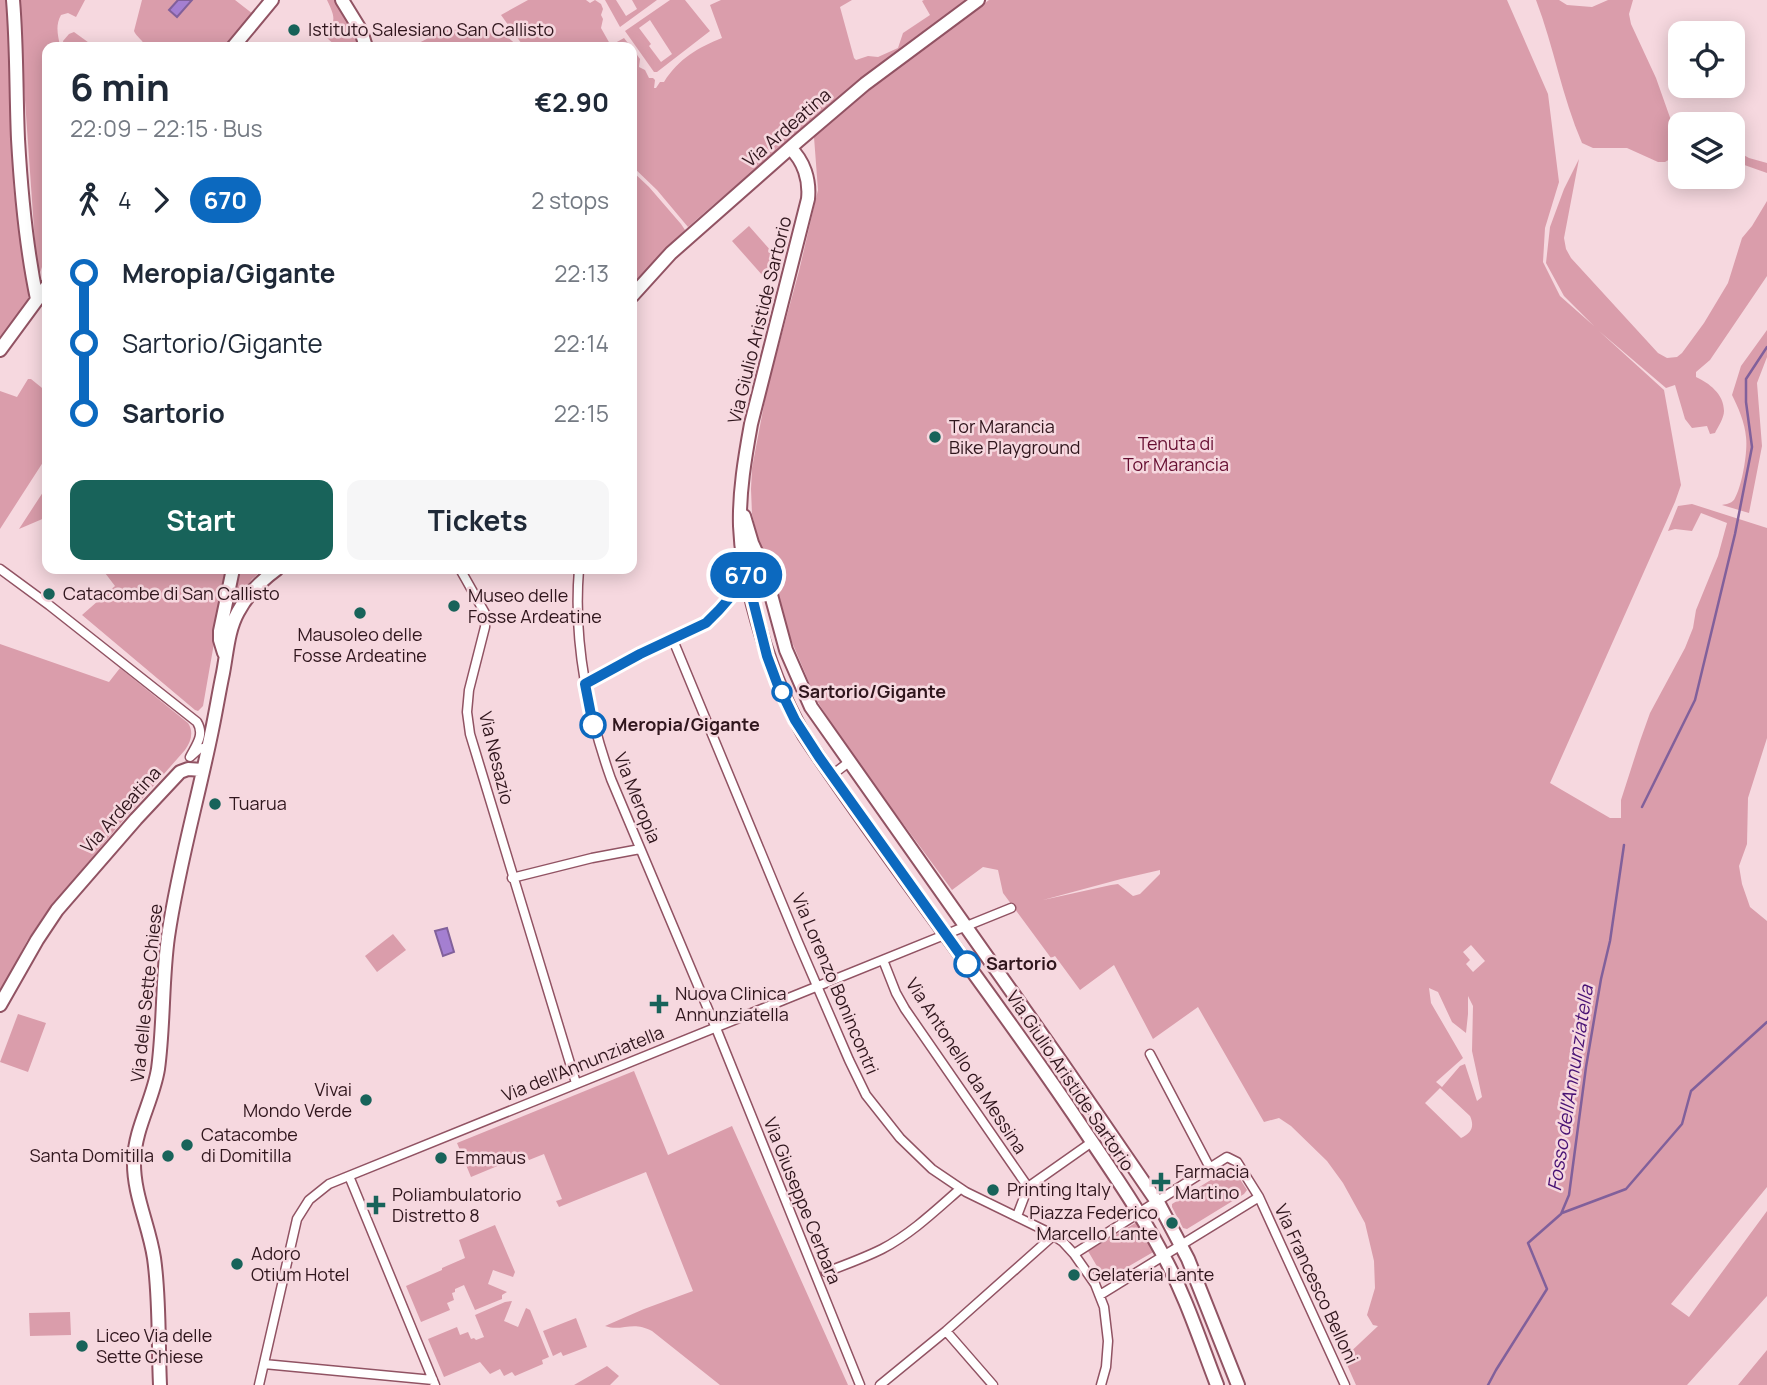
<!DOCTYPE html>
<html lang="en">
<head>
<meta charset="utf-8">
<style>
	:root { --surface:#fff; --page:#f6f6f7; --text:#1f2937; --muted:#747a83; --accent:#18635a }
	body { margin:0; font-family:Manrope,sans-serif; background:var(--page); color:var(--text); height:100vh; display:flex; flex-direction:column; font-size:26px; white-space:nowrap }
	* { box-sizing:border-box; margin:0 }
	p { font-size:23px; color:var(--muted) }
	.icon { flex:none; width:38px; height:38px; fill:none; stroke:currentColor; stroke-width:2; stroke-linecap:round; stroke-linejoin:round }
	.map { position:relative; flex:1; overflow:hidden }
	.drawer { position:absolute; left:42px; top:42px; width:595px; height:532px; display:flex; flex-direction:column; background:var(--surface); border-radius:14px; box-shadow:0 4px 18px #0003 }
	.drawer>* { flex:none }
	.badge { padding:0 14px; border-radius:23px; font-size:24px; line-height:46px }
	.controls { position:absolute; left:1668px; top:21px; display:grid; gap:14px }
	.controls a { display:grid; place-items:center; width:77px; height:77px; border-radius:14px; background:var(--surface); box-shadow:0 4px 18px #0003; font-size:35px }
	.map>.badge { position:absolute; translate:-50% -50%; box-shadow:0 0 0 4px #fff }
	.legs { display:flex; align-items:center; gap:10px; height:77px; padding:0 28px; font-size:23px }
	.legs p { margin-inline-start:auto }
	.headline { display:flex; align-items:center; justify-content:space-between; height:119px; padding:0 28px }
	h1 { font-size:38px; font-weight:700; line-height:52px }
	.primary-button { display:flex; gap:14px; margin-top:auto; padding:14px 28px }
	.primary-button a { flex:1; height:80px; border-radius:14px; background:var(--accent); color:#fff; font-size:28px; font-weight:700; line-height:80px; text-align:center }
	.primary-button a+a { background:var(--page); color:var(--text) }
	ul { padding:0 28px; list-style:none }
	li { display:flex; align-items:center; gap:24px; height:70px; font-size:26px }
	li i { display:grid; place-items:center; width:10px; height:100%; margin:0 9px; background:currentColor }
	li i::after { content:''; width:18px; height:18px; margin:-9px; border:5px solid; border-radius:50%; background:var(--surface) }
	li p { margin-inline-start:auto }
	li:first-child i { background:linear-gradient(#0000 50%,currentColor 0) }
	li:last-child i { background:linear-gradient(currentColor 50%,#0000 0) }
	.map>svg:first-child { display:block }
</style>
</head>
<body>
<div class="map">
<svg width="1767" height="1385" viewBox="0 0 1767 1385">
	<rect width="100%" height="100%" fill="#f6d8df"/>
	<path fill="#da9dab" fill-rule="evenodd" d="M0,0H7L9,14L12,108L11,145L14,192L30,288L27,304L0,341Z
		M18,0H85L76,17L68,13L61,15C55,26 58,35 60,46L59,47H47V252L40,273L37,272Z
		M142,0H178L169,10L177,17L192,0H235L253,14L228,47H145C144,40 136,37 134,31Z
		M327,0H337L356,32L360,47H337L327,38C335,18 336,19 327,0Z
		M528,0H586L590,3L595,0L601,4L603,9L601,15L603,19L601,28L610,44L615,43L624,38L631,47H524L501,15Z
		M605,0H616L626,16L637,9L632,0H657L620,27Z
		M670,0H685L710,31L657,72H654L625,31ZM650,20L672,54L661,62L649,46L651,44L639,28Z
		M721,0H852L840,7L854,58L856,60L868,56L878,57L898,48L903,33L930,15L922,1L924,0H970C874,74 779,147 688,227L657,190L632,166V48L640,59L639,67L645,70L649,78H653L655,80L654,88H656L660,82H664C678,59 699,47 722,38L710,5Z
		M989,0H1507L1548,94L1559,182L1545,228L1543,262L1560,296L1594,326L1564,296L1546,263L1550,227L1564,189L1579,159L1564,238L1566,249L1571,258L1658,353L1667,358L1677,357L1682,353L1704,323L1728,283L1742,238L1752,226L1767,201V276L1710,360L1696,372V377C1709,383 1724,394 1724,411C1724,418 1718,427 1715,433L1710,434L1707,426L1692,428L1685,419L1675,385L1666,388L1599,331L1664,390L1681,485L1675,502L1550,783L1610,818H1621V800L1640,741L1650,713L1685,648L1693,628L1696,610L1718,556L1727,523L1701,513L1692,531L1675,529L1668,531L1678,506L1692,504L1767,528V738L1748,798L1747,844L1739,866L1742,884L1750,907L1767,921V1187L1671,1304L1689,1317L1767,1211V1296L1687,1385H1356L1344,1358L1378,1326L1373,1325L1367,1315L1375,1288L1374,1261L1365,1223L1343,1183L1327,1161L1291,1126L1279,1118L1264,1122L1198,1007L1153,1039L1114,965L1080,990L1055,956L1051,958L1003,893L998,870L983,867L952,890L842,741L816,699L789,635L773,572L758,539L752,514L751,489L752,468L767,389L799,271L818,190L814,137L857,98ZM1160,870V874L1140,894L1133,896L1118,884L1111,885L1043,900L1121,879ZM1471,945L1485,961L1473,972L1466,964L1470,960L1463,952ZM1429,988L1438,992L1452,1022L1466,1033L1468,1014V996L1473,1006L1472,1051L1482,1097L1477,1101L1465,1064L1460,1066L1442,1087L1436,1082L1463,1058L1431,1003ZM1440,1088L1470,1116C1475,1127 1471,1133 1461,1138L1425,1103Z
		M1536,0H1559L1567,5L1592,7L1608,0H1633L1629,14L1631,24L1656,78L1673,126L1677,133L1680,134V153L1665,162H1658L1627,148H1593L1582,143C1562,97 1554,47 1536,0Z
		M488,29L504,34L519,47H411L444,30Z
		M74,32L92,45L82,43L81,47H64L63,41L69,34Z
		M1733,149L1749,158L1767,163V173L1733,161Z
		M632,171L649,187L681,224L685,230L632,284Z
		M749,226L780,261L763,276L732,241Z
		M1767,330V357L1757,383L1762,446L1749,513L1722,505C1727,504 1733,503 1735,498C1742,486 1748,451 1746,437C1745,423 1738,407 1732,395L1741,366Z
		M28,379H31L47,392V456L0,529V391L17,397Z
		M47,486V517L19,529Z
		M102,569H227L203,706L198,711L195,710L82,615L115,586Z
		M245,569H264L252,579L229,611L236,571Z
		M0,644L109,682L120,668L188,723C194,732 191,742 185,750L119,825L43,917L27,941L0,992Z
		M393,934L406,950L377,972L365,956Z
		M18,1014L46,1023L28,1072L0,1062Z
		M634,1071L668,1155L732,1126L848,1385H720L652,1331C632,1320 622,1332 605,1326L644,1309L693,1291L646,1172L559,1207L556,1201L562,1199L544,1154L529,1160L526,1154L471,1177L457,1143Z
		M1230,1168L1234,1170L1247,1190L1244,1194L1187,1229L1183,1228L1172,1207V1204Z
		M1137,1222L1155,1251L1105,1280L1088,1251Z
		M495,1225L515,1272L513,1277L493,1270L488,1284L507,1292L502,1295V1299L475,1310L464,1285L455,1289V1292L452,1293L454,1300L447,1303L450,1310L421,1322L406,1286L442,1270V1268L465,1258L459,1240Z
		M512,1301L504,1321L518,1327L526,1308L530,1310L549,1357L542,1360L543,1364L515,1376L512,1372L504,1376L500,1369L490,1374L480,1362L444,1377L428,1339L457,1327L460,1335L468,1332L471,1339L474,1338L476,1340L484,1337L475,1315L505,1302Z
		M70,1312L71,1335L30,1336L29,1313Z
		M576,1318L587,1347L563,1356L561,1352L553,1356L543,1331Z
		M1767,1350V1385H1738Z
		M607,1366L619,1376L610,1385H574Z"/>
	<path fill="#a47fd1" stroke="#81609b" stroke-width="2" d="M178,0H192L177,17L169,10Z
		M447,928L454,952L443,956L435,931Z"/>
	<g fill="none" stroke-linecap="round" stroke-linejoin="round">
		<path stroke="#81609b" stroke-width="2.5" d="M1642,807L1695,700L1735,534L1752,447L1746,402V379L1767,347
			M1562,1213L1626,1189L1682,1124L1691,1091L1767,1022
			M1488,1385L1496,1370L1547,1289L1528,1243L1561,1214L1569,1195L1586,1067L1601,979L1610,941L1624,845"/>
		<defs>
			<path id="street" d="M0,569L49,605L197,722C205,735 196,745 190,757L199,749L208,747
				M460,569L486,615L485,627L469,690L467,712L470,734L576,1083
				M579,569C573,641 587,711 611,779L718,1033L860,1385
				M673,640L798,942L849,1060L866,1095L900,1138L932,1169L966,1192L1048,1232L1063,1242L1074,1254L1095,1284L1104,1307L1108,1341L1106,1367L1101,1385
				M585,684L640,655L706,623L725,604L746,573L764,569
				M832,775L849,762
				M512,878L592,858L640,849
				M883,960L896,993L905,1009L1028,1187
				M1150,1054L1210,1168
				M349,1176L435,1385
				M1017,1216L1028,1187L1092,1142
				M1074,1254L1227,1157L1237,1162L1259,1197L1345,1385
				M826,1272C845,1265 864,1258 882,1249C911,1234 936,1210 960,1189
				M1100,1295L1259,1197
				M946,1331L993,1385
				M264,1364L433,1380
				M259,1385L297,1219L309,1200L329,1184L1011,908
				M880,1385L946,1331L1054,1235"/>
			<path id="secondary" d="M13,0C17,47 16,93 18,139C21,192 26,247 37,299
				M342,0L361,31L366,47
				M233,47L272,0
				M790,148C804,161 810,180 808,199L751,424C745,457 739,492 740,526C741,553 746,579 753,605C765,651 780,694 804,735C890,864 987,986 1074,1115C1104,1160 1136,1205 1162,1253C1185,1294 1200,1341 1217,1385
				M632,296L671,253L798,141L865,84L978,0
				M0,350L47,286
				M744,516L752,543L764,569L786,650L811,707L1062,1063L1160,1206L1188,1259L1238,1385
				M224,653L220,640V631L233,569
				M0,1005L37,940L57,910L136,819L180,772L188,769L203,770
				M160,1385C158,1343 160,1300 154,1258C149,1225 133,1194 134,1160C135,1128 153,1100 158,1069C164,1025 162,980 168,937C178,867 198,799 212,730C216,711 219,692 223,673C227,652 228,630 238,612C247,595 262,580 277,569"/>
		</defs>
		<use href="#street" stroke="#915363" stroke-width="11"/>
		<use href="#secondary" stroke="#915363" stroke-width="16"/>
		<use href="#street" stroke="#fff" stroke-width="8"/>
		<use href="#secondary" stroke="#fff" stroke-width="12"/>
	</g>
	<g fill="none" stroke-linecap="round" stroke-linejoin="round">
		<defs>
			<path id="line-1" d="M593,725L585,684L640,654L706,623L719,610L733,594L746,573L767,656L777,683L795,720L819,757L967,964"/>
		</defs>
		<use href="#line-1" stroke="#fff" stroke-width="16"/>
		<use href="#line-1" stroke="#0c69bf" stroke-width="10"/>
	</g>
	<g fill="#18635a" stroke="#f6d8df" stroke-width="2.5">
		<circle cx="294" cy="30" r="7"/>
		<circle cx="935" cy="437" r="7"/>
		<circle cx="49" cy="594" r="7"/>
		<circle cx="454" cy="606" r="7"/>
		<circle cx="360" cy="613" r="7"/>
		<circle cx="215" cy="804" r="7"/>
		<path d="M655.5 993.5h7v7h7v7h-7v7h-7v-7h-7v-7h7z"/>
		<circle cx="366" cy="1100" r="7"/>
		<circle cx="187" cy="1145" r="7"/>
		<circle cx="168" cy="1156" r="7"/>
		<circle cx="441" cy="1158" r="7"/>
		<path d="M1157.5 1171.5h7v7h7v7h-7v7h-7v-7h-7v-7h7z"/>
		<circle cx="993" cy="1190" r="7"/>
		<path d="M372.5 1194.5h7v7h7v7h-7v7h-7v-7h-7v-7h7z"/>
		<circle cx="1172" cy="1223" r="7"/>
		<circle cx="237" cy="1264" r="7"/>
		<circle cx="1074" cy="1275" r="7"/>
		<circle cx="82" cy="1346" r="7"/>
	</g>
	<g fill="#fff" stroke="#0c69bf" stroke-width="3.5">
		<circle cx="782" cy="692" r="9"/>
		<circle cx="593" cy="725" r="12"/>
		<circle cx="967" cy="964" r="12"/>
	</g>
	<g text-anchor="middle" stroke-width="5" stroke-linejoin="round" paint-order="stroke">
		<g font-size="18" fill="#30161d" stroke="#f6d8df" text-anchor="start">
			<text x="308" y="36">Istituto Salesiano San Callisto</text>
			<text x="949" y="433">Tor Marancia<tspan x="949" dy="21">Bike Playground</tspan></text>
			<text x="63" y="600">Catacombe di San Callisto</text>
			<text x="468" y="602">Museo delle<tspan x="468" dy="21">Fosse Ardeatine</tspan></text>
			<text x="360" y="641" text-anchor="middle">Mausoleo delle<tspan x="360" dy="21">Fosse Ardeatine</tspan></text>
			<text x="229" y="810">Tuarua</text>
			<text x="675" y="1000">Nuova Clinica<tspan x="675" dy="21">Annunziatella</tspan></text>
			<text x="352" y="1096" text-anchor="end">Vivai<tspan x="352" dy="21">Mondo Verde</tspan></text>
			<text x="201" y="1141">Catacombe<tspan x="201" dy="21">di Domitilla</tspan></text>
			<text x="154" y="1162" text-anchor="end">Santa Domitilla</text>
			<text x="455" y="1164">Emmaus</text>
			<text x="1175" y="1178">Farmacia<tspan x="1175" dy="21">Martino</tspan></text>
			<text x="1007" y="1196">Printing Italy</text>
			<text x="392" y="1201">Poliambulatorio<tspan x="392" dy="21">Distretto 8</tspan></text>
			<text x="1158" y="1219" text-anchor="end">Piazza Federico<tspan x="1158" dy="21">Marcello Lante</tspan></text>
			<text x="251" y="1260">Adoro<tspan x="251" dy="21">Otium Hotel</tspan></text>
			<text x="1088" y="1281">Gelateria Lante</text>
			<text x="96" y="1342">Liceo Via delle<tspan x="96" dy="21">Sette Chiese</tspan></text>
		</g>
		<g font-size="18" fill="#30161d" stroke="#f6d8df">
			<text transform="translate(787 128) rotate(-41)" y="6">Via Ardeatina</text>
			<text transform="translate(760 320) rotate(-76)" y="6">Via Giulio Aristide Sartorio</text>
			<text transform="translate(496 758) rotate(76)" y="6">Via Nesazio</text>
			<text transform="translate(637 798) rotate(68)" y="6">Via Meropia</text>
			<text transform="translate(121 810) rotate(-48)" y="6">Via Ardeatina</text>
			<text transform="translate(835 984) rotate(67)" y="6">Via Lorenzo Bonincontri</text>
			<text transform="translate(147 993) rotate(-84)" y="6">Via delle Sette Chiese</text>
			<text transform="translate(583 1064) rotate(-22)" y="6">Via dell'Annunziatella</text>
			<text transform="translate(966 1066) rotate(57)" y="6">Via Antonello da Messina</text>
			<text transform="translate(1070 1081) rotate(56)" y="6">Via Giulio Aristide Sartorio</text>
			<text transform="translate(802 1201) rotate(68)" y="6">Via Giuseppe Cerbara</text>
			<text transform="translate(1316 1284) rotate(65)" y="6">Via Francesco Belloni</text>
		</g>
		<g font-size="18" fill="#660e31" stroke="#f6d8df">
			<text x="1176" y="450">Tenuta di<tspan x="1176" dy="21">Tor Marancia</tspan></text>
		</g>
		<g font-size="18" font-weight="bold" fill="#30161d" stroke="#f6d8df" text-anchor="start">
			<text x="798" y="698">Sartorio/Gigante</text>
			<text x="612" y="731">Meropia/Gigante</text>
			<text x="986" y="970">Sartorio</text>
		</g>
		<g font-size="19" font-style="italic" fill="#481274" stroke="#f6d8df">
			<text transform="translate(1570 1088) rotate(-81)" y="7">Fosso dell'Annunziatella</text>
		</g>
	</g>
</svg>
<div class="controls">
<a><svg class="icon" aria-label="locate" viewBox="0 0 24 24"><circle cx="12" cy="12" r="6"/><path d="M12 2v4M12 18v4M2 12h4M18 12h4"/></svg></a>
<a><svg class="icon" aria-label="layers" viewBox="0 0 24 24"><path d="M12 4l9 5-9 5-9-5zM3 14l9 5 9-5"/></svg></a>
</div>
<b class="badge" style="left:746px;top:575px;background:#0c69bf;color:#fff">670</b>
<section class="drawer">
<div class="headline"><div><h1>6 min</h1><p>22:09 – 22:15 · Bus</p></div><b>€2.90</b></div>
<div class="legs"><svg class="icon" aria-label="walk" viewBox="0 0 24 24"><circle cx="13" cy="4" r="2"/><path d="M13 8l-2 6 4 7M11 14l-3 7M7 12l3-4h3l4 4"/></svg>4<svg class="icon" aria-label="forward" viewBox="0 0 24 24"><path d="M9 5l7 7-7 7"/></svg><b class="badge" style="background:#0c69bf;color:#fff">670</b><p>2 stops</p></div>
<ul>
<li><i style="color:#0c69bf"></i><b>Meropia/Gigante</b><p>22:13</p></li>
<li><i style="color:#0c69bf"></i><span>Sartorio/Gigante</span><p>22:14</p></li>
<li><i style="color:#0c69bf"></i><b>Sartorio</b><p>22:15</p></li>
</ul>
<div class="primary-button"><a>Start</a><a>Tickets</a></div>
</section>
</div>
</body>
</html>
